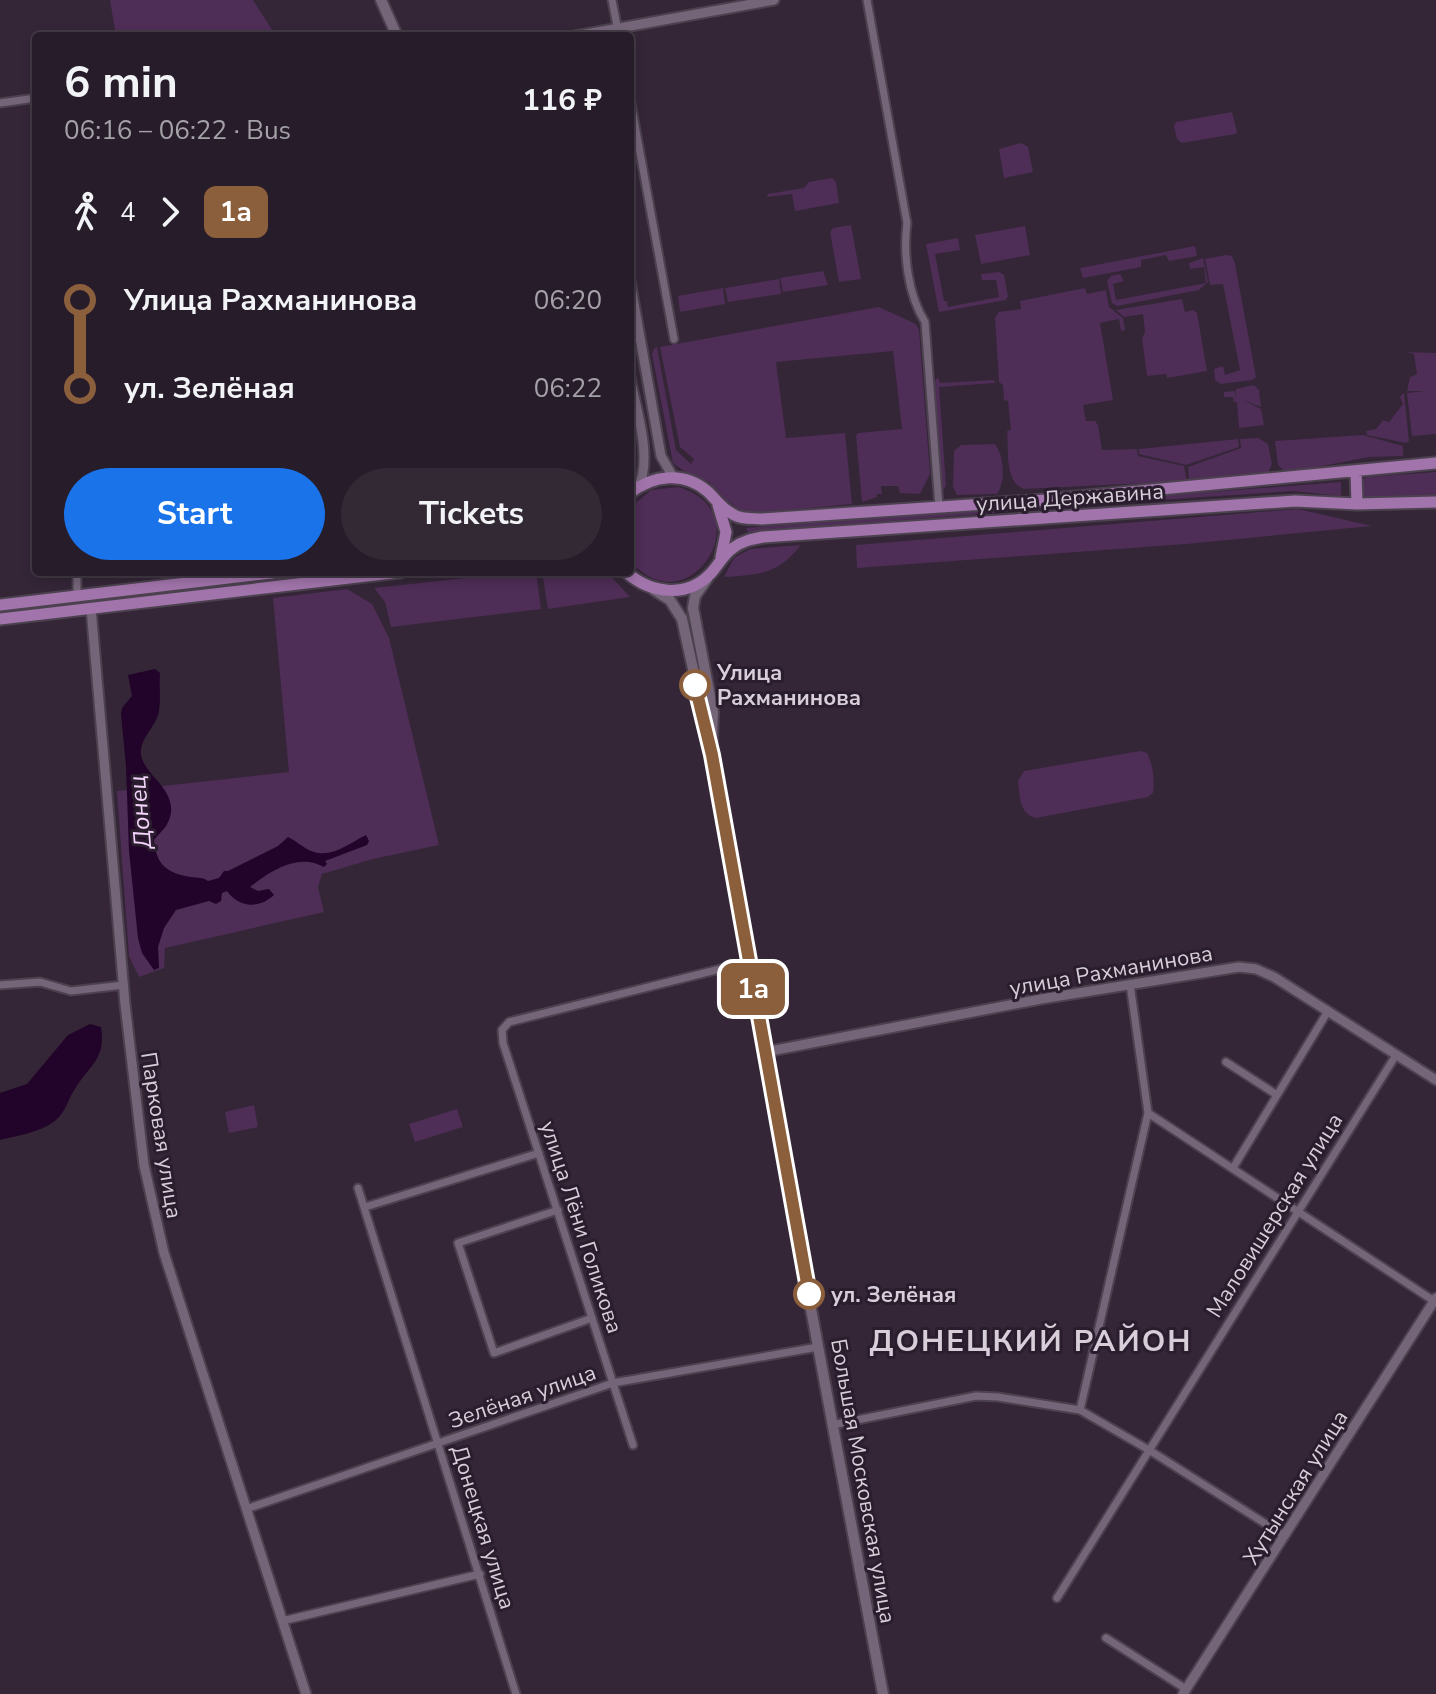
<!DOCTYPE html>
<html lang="en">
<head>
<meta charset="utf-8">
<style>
	:root { --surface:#271c29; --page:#332935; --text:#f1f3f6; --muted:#a4a1a8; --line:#433a46; --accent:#1a73e8 }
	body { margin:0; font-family:"Nunito Sans",sans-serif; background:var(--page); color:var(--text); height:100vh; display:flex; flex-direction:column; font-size:30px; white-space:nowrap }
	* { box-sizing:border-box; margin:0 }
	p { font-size:26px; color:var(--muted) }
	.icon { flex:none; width:44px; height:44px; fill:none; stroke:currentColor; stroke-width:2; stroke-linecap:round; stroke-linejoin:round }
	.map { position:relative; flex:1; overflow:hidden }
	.details { position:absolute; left:32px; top:32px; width:602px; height:544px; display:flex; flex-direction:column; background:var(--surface); border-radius:8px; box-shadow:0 4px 12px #0003,0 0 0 2px var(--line) }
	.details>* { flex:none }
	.badge { padding:0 16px; border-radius:12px; font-size:28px; line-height:52px }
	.map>.badge { position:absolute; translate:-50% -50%; box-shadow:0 0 0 4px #fff }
	.legs { display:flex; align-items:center; gap:12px; height:88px; padding:0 32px; font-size:26px }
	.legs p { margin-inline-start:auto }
	.headline { display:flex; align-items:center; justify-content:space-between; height:136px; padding:0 32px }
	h1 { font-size:44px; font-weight:700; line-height:60px }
	.primary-button { display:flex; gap:16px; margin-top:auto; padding:16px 32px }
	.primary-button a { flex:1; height:92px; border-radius:48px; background:var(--accent); color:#fff; font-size:32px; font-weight:700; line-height:92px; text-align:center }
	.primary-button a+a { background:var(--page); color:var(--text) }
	ul { padding:0 32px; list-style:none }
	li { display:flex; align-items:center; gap:28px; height:88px; font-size:30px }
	li i { display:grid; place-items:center; width:12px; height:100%; margin:0 10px; background:currentColor }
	li i::after { content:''; width:20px; height:20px; margin:-10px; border:6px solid; border-radius:50%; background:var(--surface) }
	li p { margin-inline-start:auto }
	li:first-child i { background:linear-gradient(#0000 50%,currentColor 0) }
	li:last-child i { background:linear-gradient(currentColor 50%,#0000 0) }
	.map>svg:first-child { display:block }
</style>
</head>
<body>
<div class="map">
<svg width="1436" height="1694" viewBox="0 0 1436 1694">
	<rect width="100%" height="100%" fill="#342637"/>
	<path fill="#4e2d56" d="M110,0H253L276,36H116Z
		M1232,112L1237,132L1235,134L1182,143L1177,139L1174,126L1176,122Z
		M1021,143L1028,147L1033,172L1004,178L999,149Z
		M832,178L836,182L839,203L795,211L792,194L767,197L768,194L804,188L809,182Z
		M851,225L861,279L839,282L830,232L833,228Z
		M1025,226L1030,255L981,264L975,235Z
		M958,238L960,250L935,254L944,301H947L948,307L999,297L996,280H982L981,274L999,272L1004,275L1008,296L1006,300L939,312L926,244Z
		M1195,246L1197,256L1169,261L1166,255L1141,260V267L1083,278L1080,268Z
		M1226,255L1232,256L1235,264L1256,377L1252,380L1221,384L1215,380L1214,369L1223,366L1225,375L1240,370L1223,284L1210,285L1205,259Z
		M1203,258L1208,282L1199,290L1117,306L1112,303L1107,281L1111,276L1120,274L1124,281L1113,284L1116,300L1206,283L1204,267L1190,269L1189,263Z
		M823,271L828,285L783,292L780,278Z
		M779,279L781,294L728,302L725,288Z
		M723,288L725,304L680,312L678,296Z
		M1085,288L1087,294L1106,290L1109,307L1123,318L1125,330L1121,331L1119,319L1100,323L1113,400L1083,405L1086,421H1095L1098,425L1102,450L1137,449L1138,456L1184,466L1187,481L1024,489C1004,482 1009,450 1007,431L1011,430L1008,401L1004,400L1003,385L999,382L995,318L999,312L1021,309L1020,301Z
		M1182,299L1185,312L1193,310L1197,313L1207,371L1167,378L1166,374L1147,376L1142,338L1145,332L1143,314L1124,317L1116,310Z
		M879,307L916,324L919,330L930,474L920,494L900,493L898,486H881L882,494H877V497L862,502L856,436L858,433L902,429L893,351L776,362L786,438L845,433L852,504L746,514L727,501L709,482L688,474L673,463L652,354L654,349L657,347L676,450L691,464L694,459L680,447L660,347Z
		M1406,352L1436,353V434L1412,436L1407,393L1425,391H1407L1410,377L1417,374L1414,354Z
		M938,377L940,383L994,380L995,383L939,387L946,485L944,490L941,486L933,384Z
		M1254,385L1259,390L1261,407L1243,400L1261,409L1264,425L1239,428L1237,402H1234L1233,397H1224V392L1235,391L1236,398V389Z
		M1404,393L1409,441L1406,443L1367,435L1366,431L1376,429L1383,420L1389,422L1403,404L1400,397Z
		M1363,435L1403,446V456L1369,457L1286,473L1278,465L1275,441Z
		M1258,438L1268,444L1272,464L1267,475L1189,480L1188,467L1241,448L1240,439Z
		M1238,439L1239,447L1186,465L1139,454V449Z
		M995,444C1004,456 1006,482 997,494L957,495L953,487L954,451L961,445Z
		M1436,472V496L1361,499L1360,482L1367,477Z
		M1341,482V496L1293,491L1053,507L1054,504Z
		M678,487C765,512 686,630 630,560V508L651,490Z
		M1031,506V510L748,532L746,528Z
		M1298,509L1372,526L1186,544L857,568L856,545Z
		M801,545C777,575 761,574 724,577L734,558L750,549Z
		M317,572H364L0,614V609Z
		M522,572H536L541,609L391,627L385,602L374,588Z
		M542,572H607L630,597L548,609Z
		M347,589L372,604L389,638L439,845L373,859L322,874L318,887L324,912L165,948L164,968L139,977L129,956L117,791L289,772L273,598Z
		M1140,751L1147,753C1153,764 1155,781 1153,793L1148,797L1036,818C1019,814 1020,796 1018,781L1024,771Z
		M254,1105L258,1127L229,1133L225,1112Z
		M457,1109L463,1127L415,1142L409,1124Z"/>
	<path fill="#220329" d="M155,669L160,673C159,685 161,698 159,710C158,724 143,735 141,749C137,775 187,790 166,826C163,831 157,835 154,840C156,864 166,873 191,877C198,878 203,877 208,881L219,878L224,871H228L278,846L288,837C297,841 303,848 311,851C331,859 348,844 366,835L369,841L367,845L325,861L327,864L324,867C298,852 269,872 250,887L258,891L269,889L274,895C259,909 239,908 227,891L222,893L221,901L216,904L209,901L176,910L164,928L158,947L159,968L154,970L142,953L138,938L129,851L126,766L121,714L122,708L132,696L128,675Z
		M90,1024L101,1027C106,1060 90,1064 75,1089C69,1097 66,1110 59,1117C45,1132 19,1135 0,1140V1093L27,1084L68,1035Z"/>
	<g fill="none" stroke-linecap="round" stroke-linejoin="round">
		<defs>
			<path id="minor" d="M612,0L619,36
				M867,0L907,223C903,254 908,295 925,322L939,507
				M630,98L674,339
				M0,103L36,98
				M77,596V572
				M0,985L40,982L71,991L124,985
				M1226,1062L1277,1095
				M1148,1113L1434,1301
				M1233,1168L1328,1011
				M358,1188L516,1694
				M365,1207L539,1153
				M558,1210L458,1243L494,1353L592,1318
				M1080,1410L1148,1113L1130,984
				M832,1425L976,1396L998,1397L1080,1410L1149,1450L1285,1536
				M633,1445L503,1043L502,1030L509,1022L748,962
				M246,1509L613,1383L818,1347
				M1057,1598L1396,1055
				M282,1621L480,1574
				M1106,1638L1186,1689"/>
			<path id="tertiary" d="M575,36L774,0
				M630,281L661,456L673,477
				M630,378C636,408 653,460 638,487
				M91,608L125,1004L144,1165L164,1253L306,1694
				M765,1052L1041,999L1239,967L1256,969L1274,977L1436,1080
				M1183,1694L1436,1298"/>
			<path id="secondary" d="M381,0L397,36
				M707,579L695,596L693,608L713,712L712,741
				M653,589L670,600L682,619L712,755L791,1202L883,1694"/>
			<path id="primary" d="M1356,471L1357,504
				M630,493C653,475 684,471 707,491C715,498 721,508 731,513C740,520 751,518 762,519L1045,500L1436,463
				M718,505L726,532L721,557
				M626,572C651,594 688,599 712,572C719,564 724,554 733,548C742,541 752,539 763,537L1295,501L1357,504L1436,502
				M0,605L280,572
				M0,619L400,572"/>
		</defs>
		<use href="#minor" stroke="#4c414f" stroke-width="11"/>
		<use href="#tertiary" stroke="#4c414f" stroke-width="13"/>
		<use href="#secondary" stroke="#4c414f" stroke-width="14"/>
		<use href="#primary" stroke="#4c414f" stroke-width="15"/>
		<use href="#minor" stroke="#756579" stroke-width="7"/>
		<use href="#tertiary" stroke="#756579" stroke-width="9"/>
		<use href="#secondary" stroke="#756579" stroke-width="10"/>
		<use href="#primary" stroke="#a174ab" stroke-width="11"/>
	</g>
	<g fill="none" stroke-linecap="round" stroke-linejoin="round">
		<defs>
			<path id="line-1" d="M695,685L712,755L809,1294"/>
		</defs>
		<use href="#line-1" stroke="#fff" stroke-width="18"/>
		<use href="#line-1" stroke="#8b5e3c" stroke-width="12"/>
	</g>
	<g fill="#fff" stroke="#8b5e3c" stroke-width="4">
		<circle cx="695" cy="685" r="14"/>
		<circle cx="809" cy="1294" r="14"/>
	</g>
	<g text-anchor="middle" stroke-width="6" stroke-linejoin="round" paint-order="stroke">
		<g font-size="22" fill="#d7ced9" stroke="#2a1d2d">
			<text transform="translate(1070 497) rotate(-4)" y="8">улица Державина</text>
			<text transform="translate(1111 970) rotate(-10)" y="8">улица Рахманинова</text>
			<text transform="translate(162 1135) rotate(81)" y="8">Парковая улица</text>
			<text transform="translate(1274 1215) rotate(-58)" y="8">Маловишерская улица</text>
			<text transform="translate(582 1227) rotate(72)" y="8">улица Лёни Голикова</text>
			<text transform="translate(522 1396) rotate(-19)" y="8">Зелёная улица</text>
			<text transform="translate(864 1481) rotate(80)" y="8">Большая Московская улица</text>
			<text transform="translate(1295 1487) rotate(-58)" y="8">Хутынская улица</text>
			<text transform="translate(484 1527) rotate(73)" y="8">Донецкая улица</text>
		</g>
		<g font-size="22" font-weight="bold" fill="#d7ced9" stroke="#2a1d2d" text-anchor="start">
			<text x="717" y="680">Улица<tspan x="717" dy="25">Рахманинова</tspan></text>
			<text x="831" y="1302">ул. Зелёная</text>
		</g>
		<g font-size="24" font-style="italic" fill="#f4d3fc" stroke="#2a1d2d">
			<text transform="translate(140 812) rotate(-95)" y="8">Донец</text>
		</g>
		<g font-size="30" font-weight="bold" letter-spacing="2" fill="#d7ced9" stroke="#2a1d2d">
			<text x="1031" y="1351">ДОНЕЦКИЙ РАЙОН</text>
		</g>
	</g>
</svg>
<b class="badge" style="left:753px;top:989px;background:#8b5e3c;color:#fff">1a</b>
<section class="details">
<div class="headline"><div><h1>6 min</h1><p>06:16 – 06:22 · Bus</p></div><b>116 ₽</b></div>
<div class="legs"><svg class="icon" aria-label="walk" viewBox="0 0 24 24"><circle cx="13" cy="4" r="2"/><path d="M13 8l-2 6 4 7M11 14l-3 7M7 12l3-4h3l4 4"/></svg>4<svg class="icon" aria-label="forward" viewBox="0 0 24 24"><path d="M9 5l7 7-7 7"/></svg><b class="badge" style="background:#8b5e3c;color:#fff">1a</b></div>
<ul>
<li><i style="color:#8b5e3c"></i><b>Улица Рахманинова</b><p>06:20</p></li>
<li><i style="color:#8b5e3c"></i><b>ул. Зелёная</b><p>06:22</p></li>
</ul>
<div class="primary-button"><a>Start</a><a>Tickets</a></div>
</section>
</div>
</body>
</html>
